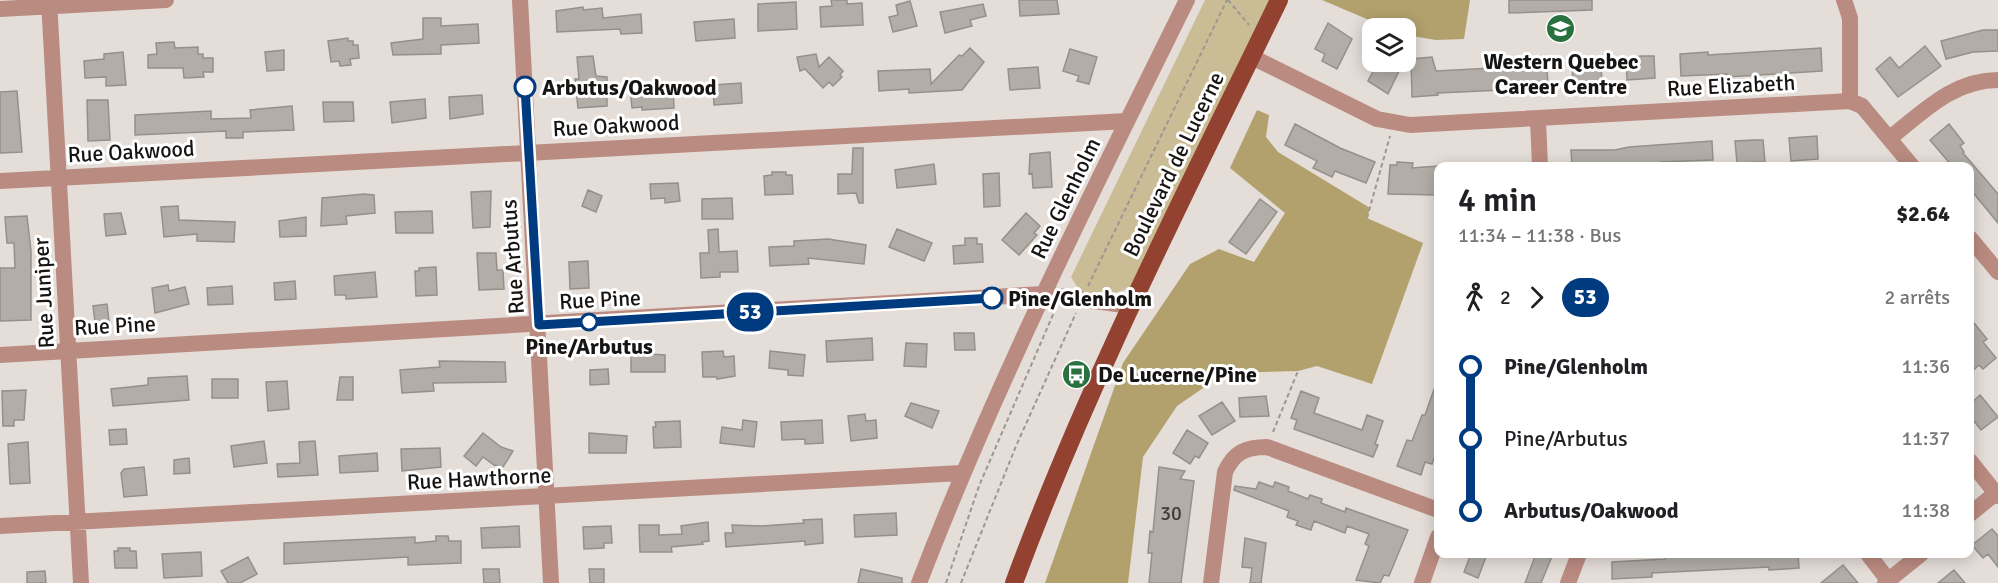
<!DOCTYPE html>
<html lang="fr">
<head>
<meta charset="utf-8">
<style>
	:root { --surface:#fff; --page:#f6f6f6; --text:#202124; --muted:#757577 }
	body { margin:0; font-family:Signika,sans-serif; background:var(--page); color:var(--text); height:100vh; display:flex; flex-direction:column; font-size:22px; white-space:nowrap }
	* { box-sizing:border-box; margin:0 }
	p { font-size:20px; color:var(--muted) }
	.icon { flex:none; width:33px; height:33px; fill:none; stroke:currentColor; stroke-width:2; stroke-linecap:round; stroke-linejoin:round }
	.map { position:relative; flex:1; overflow:hidden }
	.drawer { position:absolute; left:1434px; top:162px; width:540px; height:396px; display:flex; flex-direction:column; background:var(--surface); border-radius:12px; box-shadow:0 3px 15px #0003 }
	.drawer>* { flex:none }
	.badge { padding:0 12px; border-radius:20px; font-size:21px; line-height:39px }
	.buttons { position:absolute; left:1362px; top:18px; display:grid; gap:12px }
	.buttons a { display:grid; place-items:center; width:54px; height:54px; border-radius:12px; background:var(--surface); box-shadow:0 3px 15px #0003; font-size:30px }
	.map>.badge { position:absolute; translate:-50% -50%; box-shadow:0 0 0 3px #fff }
	.legs { display:flex; align-items:center; gap:9px; height:66px; padding:0 24px; font-size:20px }
	.legs p { margin-inline-start:auto }
	.summary { display:flex; align-items:center; justify-content:space-between; height:102px; padding:0 24px }
	h1 { font-size:33px; font-weight:600; line-height:45px }
	ul { padding:0 24px; list-style:none }
	li { display:flex; align-items:center; gap:21px; height:72px; font-size:22px }
	li i { display:grid; place-items:center; width:9px; height:100%; margin:0 8px; background:currentColor }
	li i::after { content:''; width:15px; height:15px; margin:-8px; border:4px solid; border-radius:50%; background:var(--surface) }
	li p { margin-inline-start:auto }
	li:first-child i { background:linear-gradient(#0000 50%,currentColor 0) }
	li:last-child i { background:linear-gradient(currentColor 50%,#0000 0) }
	.map>svg:first-child { display:block }
</style>
</head>
<body>
<div class="map">
<svg width="1998" height="583" viewBox="0 0 1998 583">
	<rect width="100%" height="100%" fill="#e4ddd8"/>
	<path fill="#cabd95" d="M1205,0H1278L1133,286C1114,296 1099,295 1079,290L1071,277Z"/>
	<path fill="#b2a16c" d="M1322,0H1470L1464,39L1436,40L1406,35V28H1388Z
		M1257,110L1269,115L1266,137L1278,152L1370,208L1367,218L1423,243L1372,384L1317,366L1298,371L1225,373L1177,406L1143,457L1128,583H1045L1123,363L1190,264L1219,249L1254,262L1285,213L1230,168Z"/>
	<path fill="#b2ada7" stroke="#95908a" stroke-width="1.5" d="M831,0H847V4L862,3L863,25L821,27L820,7L832,6Z
		M1019,0H1057L1059,14L1020,16Z
		M1509,0H1592V10L1509,13Z
		M910,1L917,26L893,32L889,17L898,15L896,5Z
		M796,2L797,29L758,31V4Z
		M983,4L986,16L970,20L972,26L945,33L940,12Z
		M583,7V10L602,8L603,18L641,14L642,33L621,34L620,29L557,32L556,11Z
		M423,18H441V26L478,24L479,43L441,45V54L393,55L391,43L423,39Z
		M734,19L735,38L696,41L694,22Z
		M1328,23L1352,39L1337,69L1322,61L1325,54L1315,49Z
		M1983,30H1998V51L1973,52L1946,59L1941,41Z
		M348,38V41H353V45H358L359,58L350,59L351,65L340,66L339,61L331,62L328,41Z
		M174,42L175,48L198,47V54H203V58H213V72H203L204,77L184,78L183,68H148V55L157,54L156,43Z
		M1925,46L1941,66L1898,97L1876,69L1890,57L1899,68Z
		M970,48L984,62L962,90L909,93V89L879,91L878,71L930,69L931,84L959,55L962,56Z
		M1821,48L1822,71L1727,77V74L1681,76L1680,54L1708,52V55Z
		M1070,49L1097,57L1089,84L1077,81L1079,76L1063,71Z
		M284,50V70L267,71L265,52Z
		M123,52L126,85L106,86V77L85,78L84,61L104,59V54Z
		M816,54L819,67L829,57L843,71L840,75L842,77L833,86L829,82L823,88L805,69L800,71L797,57Z
		M593,56L596,76L607,77V106L578,108L575,79H579L577,57Z
		M1642,56H1654L1655,78L1627,80L1626,58Z
		M1432,57L1436,71L1547,65L1548,88L1437,93L1438,95L1412,97L1411,59Z
		M1378,62H1395L1402,65L1388,94L1368,81Z
		M1601,62L1602,84L1573,86L1572,64Z
		M1038,67L1040,88L1010,90L1008,69Z
		M741,83L742,103L714,105L713,85Z
		M673,86L674,108L642,110V107L632,108L630,88Z
		M17,91L22,152L0,153V92Z
		M482,95L483,114L450,119L449,97Z
		M425,99L426,118L392,123L390,102Z
		M87,100H108L110,140L88,141Z
		M323,102H353L354,121L324,122Z
		M292,106L294,130L243,132V138H226V131L135,135V115L211,111V119L251,118L250,110Z
		M1295,124L1340,148L1375,162L1366,183L1335,171L1332,177L1313,168L1317,161L1285,145Z
		M1949,124L1964,143L1960,146L1964,152L1963,153L1998,194V223L1970,189V166H1952L1930,140Z
		M1817,136L1818,159L1791,161L1789,138Z
		M1754,140H1763L1765,162L1737,163L1735,141Z
		M1712,141L1713,160L1660,162V166H1572L1571,150H1615L1629,147Z
		M853,148H863V203H859L856,193L838,194V174H852Z
		M1050,152L1052,187L1033,188L1032,173L1029,174L1030,154Z
		M1397,162L1413,163L1412,168L1438,166V195L1388,194L1390,165H1397Z
		M934,164L936,184L897,188L895,170Z
		M772,172H786V175H792L793,194L765,195L764,176L772,175Z
		M999,173L1000,206L984,207L983,174Z
		M678,183L680,201L665,203V198L651,199L650,184Z
		M588,190L602,196L596,212L582,206Z
		M491,191L490,227L473,228L471,192Z
		M364,194L374,195L375,213L346,216L347,224L321,226L322,198Z
		M732,198L733,219H702V199Z
		M1260,199L1277,212L1246,254L1229,242Z
		M178,206L179,220L235,222L234,242L197,241V234L164,237L161,207Z
		M432,211L433,233H396L395,212Z
		M121,213L126,234L106,236L104,214Z
		M1026,213L1040,226L1034,233L1037,235L1019,255L1002,240Z
		M27,216L31,251V320L0,321V268H15L14,243H7L5,217Z
		M306,217V236L280,237L279,221Z
		M718,229L719,252L737,251L738,272H720V277L701,278L700,253H709L708,230Z
		M897,229L932,243L924,261L889,247Z
		M965,238H977V244H982L983,262L954,264L953,246L965,245Z
		M828,239L866,245L864,264L808,258L809,264L770,266L769,247L794,246V241Z
		M477,253H496L497,270H503L504,289L479,290Z
		M588,261L589,288L570,289L569,262Z
		M436,267L437,295L416,296L415,271H419V268Z
		M375,272L377,297L346,299V295H335L334,276Z
		M295,281L296,299L275,300L274,283Z
		M168,285L169,291L185,287L189,304L155,313L152,288Z
		M232,286L233,304L208,305L207,288Z
		M107,304L109,321L95,322L93,306Z
		M1970,318L1987,339L1983,342L1996,358L1983,369L1979,365L1970,373Z
		M954,333H974L975,350H955Z
		M872,338L873,360L827,362L826,341Z
		M906,343L927,344L926,367L904,366Z
		M723,351L724,357L734,356L735,376L717,379V377H703L702,352Z
		M770,351L805,355L803,376L788,375V370L769,368Z
		M631,353L665,355V372H631Z
		M439,361L505,362L506,382L433,383L434,391L402,393L400,370L440,367Z
		M608,369L609,384L590,385V370Z
		M187,376L189,400L113,406L111,389L148,385V378Z
		M340,377H353V400H337Z
		M212,379H238V398H212Z
		M287,381L289,409L268,411L266,382Z
		M1437,381L1438,447L1432,464L1425,462L1421,475L1397,466L1407,440L1412,441L1422,415H1425Z
		M26,390L24,420H14V426H3L2,391Z
		M1301,391L1319,398L1314,413L1362,430L1367,415L1383,421L1375,444L1378,445L1373,457L1294,429L1297,420L1291,418Z
		M1980,395L1998,417L1981,430L1970,416V404Z
		M1266,396L1269,416L1240,417L1239,398Z
		M1222,402L1235,421L1212,435L1199,416Z
		M911,403L939,411L932,428L905,416Z
		M865,414L866,421L876,420L877,438L851,441L848,416Z
		M743,420L757,422L754,447L720,443L722,427L742,430Z
		M822,420L823,443L805,444V439L782,440L781,422Z
		M680,421L681,447L654,448L653,427H656L655,422Z
		M126,429L127,444L110,445L109,430Z
		M1187,430L1208,443L1199,458L1195,456L1190,464L1173,453Z
		M483,433L501,447L513,451L503,467L494,465L483,457L476,466L464,456Z
		M589,433L627,436L626,453H589Z
		M264,441L267,463L234,467L231,446Z
		M315,441L318,475L278,477L277,464L300,463L299,442Z
		M28,442L30,483L10,484L8,444Z
		M440,448L441,467L402,471L401,449Z
		M377,453L378,471L340,473L339,456Z
		M189,458L190,473L174,474V460Z
		M144,467L147,495L124,497L121,473L124,469Z
		M1159,467L1185,471L1180,479L1194,481L1181,583H1149L1152,553H1148L1150,531L1153,532Z
		M1259,482L1273,487L1275,482L1289,487L1288,491L1308,499L1310,495L1322,499L1321,503L1345,512L1346,508L1408,530L1389,576L1384,575L1380,583L1356,580L1369,546L1365,544L1369,534L1347,526L1345,533L1314,521L1311,530L1296,525L1298,521L1287,517L1289,511L1234,490L1235,486L1256,489Z
		M896,513L897,535L855,537L854,515Z
		M822,519L823,543L805,545V541L726,547L725,533H733L732,525L762,526L804,523L803,520Z
		M708,522L709,541L702,542L703,544L671,547L672,552H640L639,525H659V535L682,534L681,526Z
		M519,526L520,547L482,548L481,528Z
		M611,526L612,543H604V548L584,549L583,527Z
		M1992,529L1998,536V567L1988,554L1983,558L1972,545Z
		M436,536H448L449,541H461V563L408,565V557L284,564V543L415,537V543L436,541Z
		M1245,538L1266,543L1261,583H1250L1252,568L1242,567Z
		M118,548H130V551H136L137,568H115L114,551H118Z
		M201,552L202,576L164,578L162,554Z
		M1471,554H1487L1478,578L1464,572Z
		M1536,554L1552,556L1541,583H1525Z
		M1687,554H1798L1799,568L1769,570V567L1652,573V577L1612,579V562L1665,559V555Z
		M248,557L257,574L240,583H228L221,571Z
		M1843,565L1858,583H1821Z
		M483,569H499L500,583H484Z
		M589,569H604V583H590Z
		M861,569L902,578V583H858Z
		M1954,570L1965,583H1938Z
		M45,571L46,583H27V572Z"/>
	<g fill="none" stroke-linecap="round" stroke-linejoin="round">
		<path stroke="#9c9793" stroke-width="2" stroke-dasharray="4.5 3" stroke-linecap="butt" d="M1228,0L1249,25
			M1367,218L1390,136
			M1088,286L1227,0
			M1273,432L1298,371
			M946,583L979,486L1055,310
			M961,583L1016,446L1076,313"/>
		<path stroke="#ba8b80" stroke-width="16" d="M49,0L81,583
			M520,0L551,583
			M1844,0L1850,18V101
			M0,9L166,0
			M1252,57L1377,119L1410,125L1850,101L1862,106L1912,166
			M1538,120L1540,166
			M1890,138C1923,112 1953,80 1998,80
			M0,181L1127,121
			M1970,238L1998,272
			M0,355L1043,294L1131,306
			M1970,461L1998,496
			M1970,514L1996,493
			M0,526L961,473
			M1868,554L1888,580
			M919,583C996,383 1092,192 1187,0
			M1211,583L1225,472C1234,452 1246,447 1267,447L1438,510
			M1422,583L1438,537
			M1568,583L1579,554
			M1885,583L1921,554"/>
		<path stroke="#934232" stroke-width="18" d="M1014,583C1088,382 1186,192 1279,0"/>
	</g>
	<g fill="none" stroke-linecap="round" stroke-linejoin="round">
		<defs>
			<path id="line-1" d="M525,87L539,325L992,298"/>
		</defs>
		<use href="#line-1" stroke="#fff" stroke-width="14"/>
		<use href="#line-1" stroke="#003b80" stroke-width="9"/>
	</g>
	<defs>
		<symbol id="school-disc" viewBox="-11 -11 22 22"><circle r="9.5" fill="#29723f" stroke="#fff"/><path d="M0-5L7-2L0 1L-7-2ZM-4 1L0 2.5L4 1V4Q0 6-4 4Z" fill="#fff"/></symbol>
		<symbol id="bus-disc" viewBox="-11 -11 22 22"><circle r="9.5" fill="#29723f" stroke="#fff"/><path d="M-5-6H5V4H4V6H2V4H-2V6H-4V4H-5ZM-3.5-4V0h7V-4ZM-3.5 1.2v1.5H-2V1.2ZM2 1.2v1.5H3.5V1.2Z" fill="#fff"/></symbol>
	</defs>
	<g fill-rule="evenodd">
		<use href="#school-disc" x="1544" y="12" width="33" height="33"/>
		<use href="#bus-disc" x="1060" y="358" width="33" height="33"/>
	</g>
	<g fill="#fff" stroke="#003b80" stroke-width="3">
		<circle cx="525" cy="87" r="10"/>
		<circle cx="992" cy="298" r="10"/>
		<circle cx="589" cy="322" r="8"/>
	</g>
	<g text-anchor="middle" stroke-width="6" stroke-linejoin="round" paint-order="stroke">
		<g font-size="20" fill="#3e3b38">
			<text x="1171" y="520">30</text>
		</g>
		<g font-size="22" font-weight="bold" fill="#171513" stroke="#fff">
			<text x="1561" y="69">Western Quebec<tspan x="1561" dy="25">Career Centre</tspan></text>
			<text x="1098" y="382" text-anchor="start">De Lucerne/Pine</text>
		</g>
		<g font-size="22" fill="#171513" stroke="#fff">
			<text transform="translate(1731 85) rotate(-3)" y="8">Rue Elizabeth</text>
			<text transform="translate(616 125) rotate(-3)" y="8">Rue Oakwood</text>
			<text transform="translate(131 151) rotate(-3)" y="8">Rue Oakwood</text>
			<text transform="translate(1173 164) rotate(-64)" y="8">Boulevard de Lucerne</text>
			<text transform="translate(1065 198) rotate(-64)" y="8">Rue Glenholm</text>
			<text transform="translate(512 257) rotate(-94)" y="8">Rue Arbutus</text>
			<text transform="translate(43 293) rotate(-93)" y="8">Rue Juniper</text>
			<text transform="translate(600 299) rotate(-3)" y="8">Rue Pine</text>
			<text transform="translate(115 325) rotate(-3)" y="8">Rue Pine</text>
			<text transform="translate(479 478) rotate(-3)" y="8">Rue Hawthorne</text>
		</g>
		<g font-size="22" font-weight="bold" fill="#171513" stroke="#fff" text-anchor="start">
			<text x="542" y="95">Arbutus/Oakwood</text>
			<text x="1008" y="306">Pine/Glenholm</text>
			<text x="589" y="354" text-anchor="middle">Pine/Arbutus</text>
		</g>
	</g>
</svg>
<div class="buttons">
<a><svg class="icon" aria-label="layers" viewBox="0 0 24 24"><path d="M12 4l9 5-9 5-9-5zM3 14l9 5 9-5"/></svg></a>
</div>
<b class="badge" style="left:750px;top:312px;background:#003b80;color:#fff">53</b>
<section class="drawer">
<div class="summary"><div><h1>4 min</h1><p>11:34 – 11:38 · Bus</p></div><b>$2.64</b></div>
<div class="legs"><svg class="icon" aria-label="walk" viewBox="0 0 24 24"><circle cx="13" cy="4" r="2"/><path d="M13 8l-2 6 4 7M11 14l-3 7M7 12l3-4h3l4 4"/></svg>2<svg class="icon" aria-label="forward" viewBox="0 0 24 24"><path d="M9 5l7 7-7 7"/></svg><b class="badge" style="background:#003b80;color:#fff">53</b><p>2 arrêts</p></div>
<ul>
<li><i style="color:#003b80"></i><b>Pine/Glenholm</b><p>11:36</p></li>
<li><i style="color:#003b80"></i><span>Pine/Arbutus</span><p>11:37</p></li>
<li><i style="color:#003b80"></i><b>Arbutus/Oakwood</b><p>11:38</p></li>
</ul>
</section>
</div>
</body>
</html>
